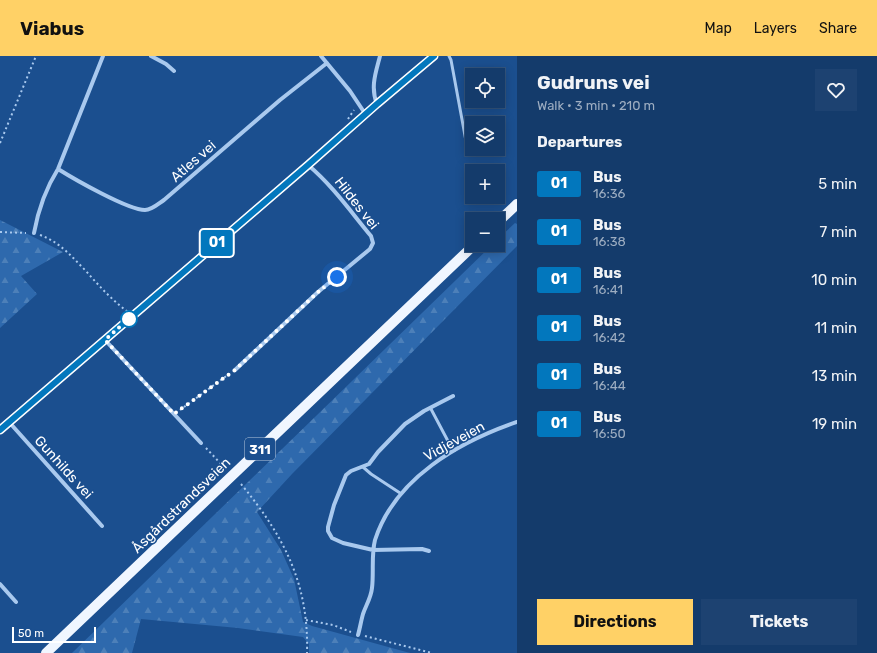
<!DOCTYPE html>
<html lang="en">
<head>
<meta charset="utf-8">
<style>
	:root { --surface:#143b6b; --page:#1d4271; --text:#f1f3f6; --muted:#9dadc1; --line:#33557e; --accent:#ffd166 }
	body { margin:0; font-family:Rubik,sans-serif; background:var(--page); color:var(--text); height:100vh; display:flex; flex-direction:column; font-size:15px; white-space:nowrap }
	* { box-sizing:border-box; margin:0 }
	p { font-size:13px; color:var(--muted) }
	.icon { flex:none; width:22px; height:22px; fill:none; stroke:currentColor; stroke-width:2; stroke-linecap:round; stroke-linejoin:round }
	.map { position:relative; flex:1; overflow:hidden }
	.side { display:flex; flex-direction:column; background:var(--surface); width:360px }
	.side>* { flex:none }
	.badge { padding:0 8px; border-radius:3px; font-size:14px; line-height:26px }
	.buttons { position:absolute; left:465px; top:12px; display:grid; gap:8px }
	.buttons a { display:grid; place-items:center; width:40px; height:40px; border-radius:0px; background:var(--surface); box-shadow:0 2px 10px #0003,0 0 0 1px var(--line); font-size:20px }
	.scale { position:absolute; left:12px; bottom:10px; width:84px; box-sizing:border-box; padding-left:4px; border:2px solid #fff; border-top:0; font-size:11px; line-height:14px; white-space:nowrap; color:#fff; -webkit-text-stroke:3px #1b4f8f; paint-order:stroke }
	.you { position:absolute; width:20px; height:20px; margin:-10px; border:3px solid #fff; border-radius:50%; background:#1a73e8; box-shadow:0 0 0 6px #1a73e833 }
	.map>.badge { position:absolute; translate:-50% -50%; box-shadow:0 0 0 2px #fff }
	h2 { padding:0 20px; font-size:15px; line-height:36px }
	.round { display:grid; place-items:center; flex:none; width:42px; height:42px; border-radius:0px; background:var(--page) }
	.head { display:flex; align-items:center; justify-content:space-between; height:68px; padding:0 20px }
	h1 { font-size:19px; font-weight:700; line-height:30px }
	.action { display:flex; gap:8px; margin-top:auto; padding:8px 20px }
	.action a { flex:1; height:46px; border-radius:0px; background:var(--accent); color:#111; font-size:16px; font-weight:700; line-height:46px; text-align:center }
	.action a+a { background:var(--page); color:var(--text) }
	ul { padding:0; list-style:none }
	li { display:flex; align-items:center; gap:12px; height:48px; padding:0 20px }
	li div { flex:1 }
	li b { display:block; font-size:15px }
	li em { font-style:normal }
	li .badge { min-width:44px; font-weight:700; text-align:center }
	header { display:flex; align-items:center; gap:24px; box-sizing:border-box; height:56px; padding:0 20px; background:var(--accent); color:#111 }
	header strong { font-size:19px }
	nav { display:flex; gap:22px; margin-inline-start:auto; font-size:14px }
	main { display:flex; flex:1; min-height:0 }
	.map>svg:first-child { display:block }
</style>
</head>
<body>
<header>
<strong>Viabus</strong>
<nav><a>Map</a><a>Layers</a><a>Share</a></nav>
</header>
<main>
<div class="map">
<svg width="517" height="597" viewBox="0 0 517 597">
	<defs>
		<pattern id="forest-firs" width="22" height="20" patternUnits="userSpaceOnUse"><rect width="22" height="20" fill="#2e69ad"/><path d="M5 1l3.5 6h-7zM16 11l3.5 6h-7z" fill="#4d80b9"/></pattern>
	</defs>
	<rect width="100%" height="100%" fill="#1b4f8f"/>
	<path fill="url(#forest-firs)" d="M0,164L63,196L21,220L37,238L0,272Z
		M515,167L517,168V190L292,418L257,456L281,494L294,523L303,566L312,570L410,597H309V588L303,581L238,572L141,563L132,597H72L492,189H498V183Z"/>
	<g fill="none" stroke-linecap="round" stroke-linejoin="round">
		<path stroke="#a9c9ee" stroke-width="2" stroke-dasharray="2 3" stroke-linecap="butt" d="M348,63L354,54
			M0,87L36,0
			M0,176L26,177
			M40,179C60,186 72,201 86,215C99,230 112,244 128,256
			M180,354L229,318
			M206,392L221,408
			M241,428C284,480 309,528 307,597
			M306,564L333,569L351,576
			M365,580L432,597"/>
		<path stroke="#a9c9ee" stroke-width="3" d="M449,0L451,4L468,96
			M431,353L449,387L455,394
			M363,411L371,418L400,437"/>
		<path stroke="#a9c9ee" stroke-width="4" d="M151,0L166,8L174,15
			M321,0L350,35L366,59
			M377,48C370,31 376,16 380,0
			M58,113C74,123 128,154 145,154C152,154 158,148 164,144L280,44L327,7
			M34,177C38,155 46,132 58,113L103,0
			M105,284L201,387
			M235,314L318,236L370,193L373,187L371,180C351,156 332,129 308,109
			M9,366L102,470
			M0,374L308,109L377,48L434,0
			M429,495L422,493L373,494L343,487L332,482L328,475V471L334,449L346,419L351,415L369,408L378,396L405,368L424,355L453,340
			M0,528L16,546
			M358,579C360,572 361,565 363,558C366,549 371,542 372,532C374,516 371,500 375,484C395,422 459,386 517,366"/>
		<path stroke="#f0f6ff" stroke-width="10" d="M498,166L517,148
			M46,597L474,189"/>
	</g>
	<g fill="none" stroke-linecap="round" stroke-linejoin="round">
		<defs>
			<path id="line" d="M0,374L308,109L377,48L434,0"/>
		</defs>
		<use href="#line" stroke="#fff" stroke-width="9"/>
		<use href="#line" stroke="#0277bd" stroke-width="6"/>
		<path stroke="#fff" stroke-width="4" stroke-dasharray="0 7.2" d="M129,263L132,260L105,284L174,358L235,314L318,236L337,221"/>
	</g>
	<circle fill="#fff" stroke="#0277bd" stroke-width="2" cx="129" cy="263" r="8"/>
	<g text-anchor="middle" stroke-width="3" stroke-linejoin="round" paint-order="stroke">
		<rect fill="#1b4f8f" stroke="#bbcadd" stroke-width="1" x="245" y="382" width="30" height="22" rx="3"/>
		<g font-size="13" font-weight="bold" fill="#fff">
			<text x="260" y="398">311</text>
		</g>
		<g font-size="14" fill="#fff" stroke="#1b4f8f">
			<text transform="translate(193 105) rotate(-41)" y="5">Atles vei</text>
			<text transform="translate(357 147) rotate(52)" y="5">Hildes vei</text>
			<text transform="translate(454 385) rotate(-29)" y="5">Vidjeveien</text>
			<text transform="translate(64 411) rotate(48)" y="5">Gunhilds vei</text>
			<text transform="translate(181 449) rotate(-44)" y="5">Åsgårdstrandsveien</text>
		</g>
	</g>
</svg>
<div class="buttons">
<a><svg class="icon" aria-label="locate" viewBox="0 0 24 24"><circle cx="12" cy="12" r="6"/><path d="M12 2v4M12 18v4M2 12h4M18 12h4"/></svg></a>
<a><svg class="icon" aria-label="layers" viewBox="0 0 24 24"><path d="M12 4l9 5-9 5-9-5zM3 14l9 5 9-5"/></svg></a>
<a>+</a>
<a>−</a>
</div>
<div class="scale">50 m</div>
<div class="you" style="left:337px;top:221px"></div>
<b class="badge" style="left:217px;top:187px;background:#0277bd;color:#fff">01</b>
</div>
<section class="side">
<div class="head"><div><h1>Gudruns vei</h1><p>Walk · 3 min · 210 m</p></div><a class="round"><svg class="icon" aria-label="heart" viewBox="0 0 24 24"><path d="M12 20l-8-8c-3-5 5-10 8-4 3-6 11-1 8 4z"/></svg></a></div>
<h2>Departures</h2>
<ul>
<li><span class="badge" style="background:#0277bd;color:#fff">01</span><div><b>Bus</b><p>16:36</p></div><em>5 min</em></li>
<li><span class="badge" style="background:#0277bd;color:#fff">01</span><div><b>Bus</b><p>16:38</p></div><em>7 min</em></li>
<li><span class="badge" style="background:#0277bd;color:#fff">01</span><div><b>Bus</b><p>16:41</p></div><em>10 min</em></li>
<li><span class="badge" style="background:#0277bd;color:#fff">01</span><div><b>Bus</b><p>16:42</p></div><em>11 min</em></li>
<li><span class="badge" style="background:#0277bd;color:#fff">01</span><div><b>Bus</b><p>16:44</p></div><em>13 min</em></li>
<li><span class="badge" style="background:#0277bd;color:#fff">01</span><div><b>Bus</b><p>16:50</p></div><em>19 min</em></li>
</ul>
<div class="action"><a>Directions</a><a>Tickets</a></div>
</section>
</main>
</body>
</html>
